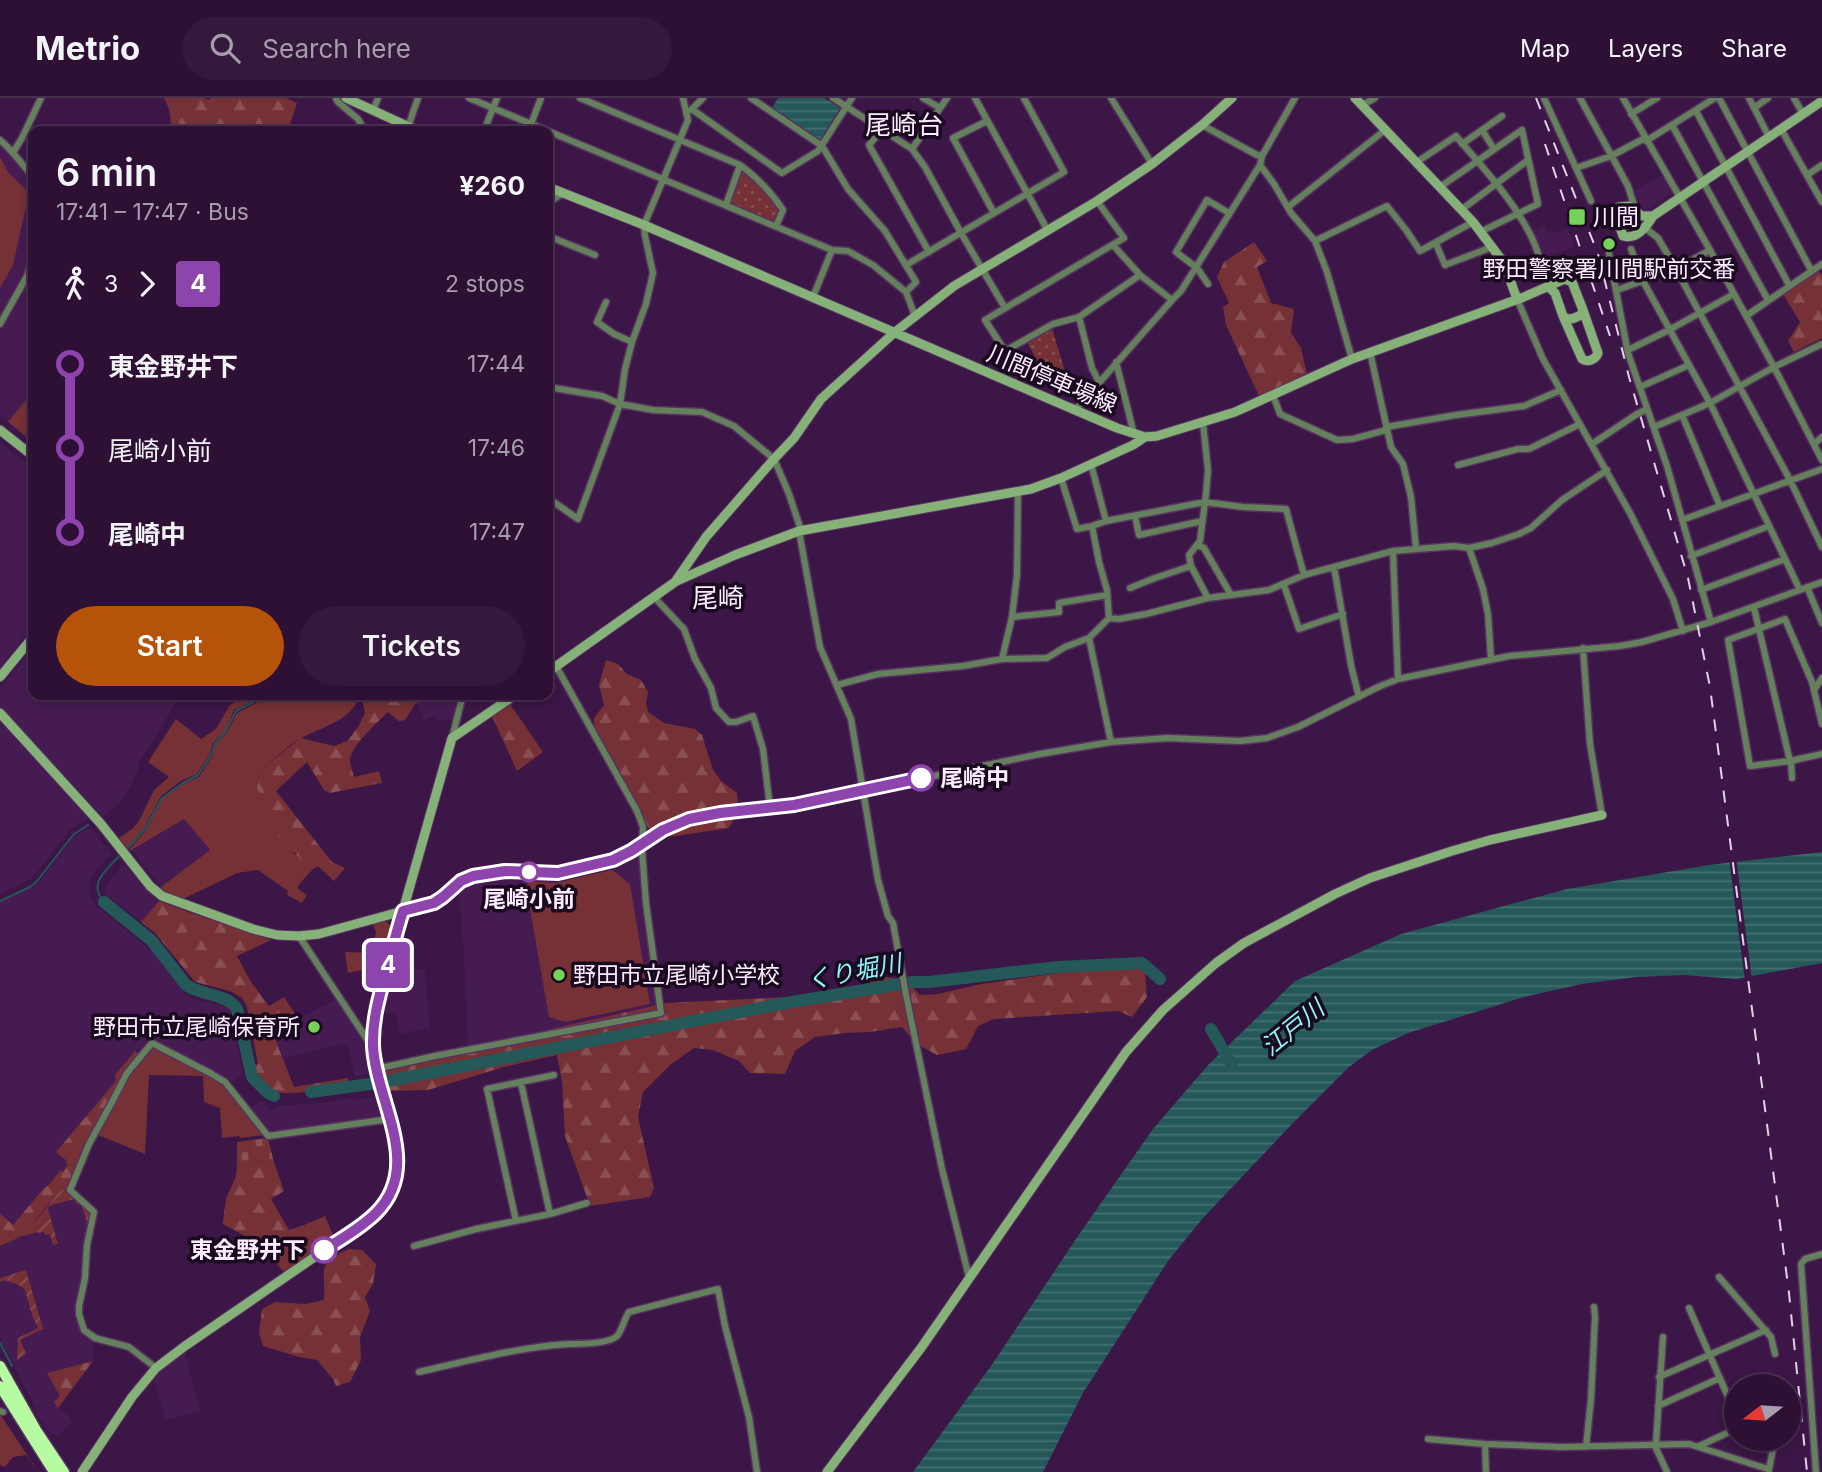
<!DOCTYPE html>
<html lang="en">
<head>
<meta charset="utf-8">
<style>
	:root { --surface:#2d1034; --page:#35193c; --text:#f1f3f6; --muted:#a79dac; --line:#48304f; --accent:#b45309 }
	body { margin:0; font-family:Inter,"Noto Sans JP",sans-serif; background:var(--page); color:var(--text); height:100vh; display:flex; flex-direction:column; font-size:26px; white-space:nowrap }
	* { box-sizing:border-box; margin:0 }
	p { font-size:23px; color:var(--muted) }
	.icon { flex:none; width:38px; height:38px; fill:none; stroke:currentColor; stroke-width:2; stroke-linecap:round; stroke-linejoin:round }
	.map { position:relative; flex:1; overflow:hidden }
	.sheet { position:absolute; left:28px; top:28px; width:525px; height:574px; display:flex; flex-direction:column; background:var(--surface); border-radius:14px; box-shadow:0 4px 10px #0003,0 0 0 2px var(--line) }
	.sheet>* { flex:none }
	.badge { padding:0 14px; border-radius:5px; font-size:24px; line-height:46px }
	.needle { width:46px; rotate:253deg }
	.fabs { position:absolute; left:1724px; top:1276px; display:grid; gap:14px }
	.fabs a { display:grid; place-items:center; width:77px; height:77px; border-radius:50%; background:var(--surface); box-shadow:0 4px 10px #0003,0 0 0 2px var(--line); font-size:35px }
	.map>.badge { position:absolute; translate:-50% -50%; box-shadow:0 0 0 4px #fff }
	.legs { display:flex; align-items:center; gap:10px; height:77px; padding:0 28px; font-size:23px }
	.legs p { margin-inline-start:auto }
	.summary { display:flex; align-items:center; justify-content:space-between; height:119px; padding:0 28px }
	h1 { font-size:38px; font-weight:600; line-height:52px }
	.action { display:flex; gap:14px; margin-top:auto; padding:14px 28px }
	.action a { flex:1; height:80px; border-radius:42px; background:var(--accent); color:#fff; font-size:28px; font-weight:600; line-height:80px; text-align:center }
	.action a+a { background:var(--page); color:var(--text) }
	ul { padding:0 28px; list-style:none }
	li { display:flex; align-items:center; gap:24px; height:84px; font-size:26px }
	li i { display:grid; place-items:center; width:10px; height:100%; margin:0 9px; background:currentColor }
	li i::after { content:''; width:18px; height:18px; margin:-9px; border:5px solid; border-radius:50%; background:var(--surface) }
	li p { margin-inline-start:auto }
	li:first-child i { background:linear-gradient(#0000 50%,currentColor 0) }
	li:last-child i { background:linear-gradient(currentColor 50%,#0000 0) }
	header { display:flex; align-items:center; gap:42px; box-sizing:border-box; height:98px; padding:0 35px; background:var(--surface); border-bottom:2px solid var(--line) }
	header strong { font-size:33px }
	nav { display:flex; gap:38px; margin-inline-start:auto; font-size:24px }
	.search { width:490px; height:63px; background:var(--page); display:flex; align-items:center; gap:18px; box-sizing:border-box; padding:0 24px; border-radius:38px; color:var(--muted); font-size:26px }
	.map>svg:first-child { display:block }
</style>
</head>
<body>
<header>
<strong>Metrio</strong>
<div class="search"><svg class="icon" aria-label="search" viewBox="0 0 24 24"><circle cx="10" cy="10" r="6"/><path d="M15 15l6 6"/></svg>Search here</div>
<nav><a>Map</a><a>Layers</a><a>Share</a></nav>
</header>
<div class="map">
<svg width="1822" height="1374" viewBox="0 0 1822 1374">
	<defs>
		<pattern id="forest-firs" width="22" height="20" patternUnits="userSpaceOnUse" patternTransform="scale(1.75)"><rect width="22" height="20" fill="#753135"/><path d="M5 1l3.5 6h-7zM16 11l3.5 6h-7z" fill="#8a4f53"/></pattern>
		<pattern id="cemetery-stones" width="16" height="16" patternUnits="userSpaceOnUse" patternTransform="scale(1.75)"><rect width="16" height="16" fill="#753135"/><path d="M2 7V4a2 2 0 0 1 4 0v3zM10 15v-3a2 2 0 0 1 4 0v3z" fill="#8a4f53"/></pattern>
		<pattern id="park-dots" width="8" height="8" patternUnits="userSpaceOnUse" patternTransform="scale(1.75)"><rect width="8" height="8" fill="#753135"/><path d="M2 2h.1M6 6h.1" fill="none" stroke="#8a4f53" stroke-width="1.8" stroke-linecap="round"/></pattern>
		<pattern id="garden-furrows" width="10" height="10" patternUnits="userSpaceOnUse" patternTransform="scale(1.75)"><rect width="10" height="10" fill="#753135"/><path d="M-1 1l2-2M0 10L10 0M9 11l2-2" fill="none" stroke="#8a4f53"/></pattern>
		<pattern id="water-rules" width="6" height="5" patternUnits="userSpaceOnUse" patternTransform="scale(1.75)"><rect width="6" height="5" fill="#245859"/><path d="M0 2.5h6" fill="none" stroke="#457072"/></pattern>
	</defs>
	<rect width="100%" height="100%" fill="#3c1646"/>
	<path fill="#461b52" d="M0,47L10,55L33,83V140L23,175L0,218Z
		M1662,77L1672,95L1648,111H1644L1636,98L1635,93Z
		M1545,127L1547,134L1552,133L1553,135L1568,130L1575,149L1541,160L1531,133Z
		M33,175V344L0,318V233L14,212Z
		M0,344L33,371V529L0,569Z
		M33,550V597H181L138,666V672L131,687L120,704L103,719L0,609V590Z
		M443,597H458L459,601L453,623L449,621L439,624L434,617L424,623L417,605Z
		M0,622L87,717V721L70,732L55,749L43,767L32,780L0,796Z
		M184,721L210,752L161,789L132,752Z
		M90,729L112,756L91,778L89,791L91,802L95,807L152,853L186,897L192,901L226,908L231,913L243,977L232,984L151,941L124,973L68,1093L91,1113L80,1189L76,1206V1218L81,1233L94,1245L93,1263L47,1275L61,1299L54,1304L73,1323L58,1340L47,1331L36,1316L33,1305L0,1241V804L30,790L39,784L73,740Z
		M637,755H639L643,807L658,910L525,939L468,949L463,841L461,838L460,800L456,794L468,785L477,782L517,778L540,781L560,780L602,771L622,763Z
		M122,767H125L143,789L159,803L141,824L106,796L104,792Z
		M392,867L425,872L430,930L399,936L396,916L380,915Z
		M337,901L368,950L372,975L355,979L347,945L283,960L272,933Z
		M378,998L384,1019L269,1036L249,1011L261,1002L270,1013L277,1008L319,1005L352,1000L353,1002Z
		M183,1254L185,1255L200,1313L166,1322L153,1279L160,1271Z"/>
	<path fill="#753135" d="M0,59L8,74L29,95L13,167L0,190Z
		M33,293V344L8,324Z
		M249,597H265L234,612L225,633L213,645L210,656L197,676L181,683L161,698L144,730L127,750L119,740L132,731L139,723L154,692L169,679L148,664L176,621L201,641L216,631L230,607Z
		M271,597H361C347,629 315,628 289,648C279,656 271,665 259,673L256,687L263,707L294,756L300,759L312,772L301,784L297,790L307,797L302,805L287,797L288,793L258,772L237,775L181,802L163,794L161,789L210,752L184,721L130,753L129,752L146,732L163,700L185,685L199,679L212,658L215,648L227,634L237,615Z
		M612,772L630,786L650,906L565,924L549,919L526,788L530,783L555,785Z
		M385,822L392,830L391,835L393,837L383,876L363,872L348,875L345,854L372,855L376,834L373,826Z
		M153,948L193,968L226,987L265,1037L240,1040L239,1038L222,1040L220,1010L204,1004L203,978L149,977L145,1056L98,1037L113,1011L129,976Z
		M325,1118L334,1139L284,1174L272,1161L281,1158L310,1141L304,1127Z
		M0,1316L37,1372L38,1374L26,1357L13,1359L5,1369L0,1367Z"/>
	<path fill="url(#forest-firs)" d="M164,0H204L209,2L211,0H286L297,5L290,26L307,33H170C172,21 170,11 164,0Z
		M1254,144L1267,163L1257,169L1271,205L1294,211L1291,235L1301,250L1307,276L1259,298L1226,227L1223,209L1229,205L1217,179L1224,164Z
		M1816,172L1822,176V240L1794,254L1788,243L1800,224L1783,196Z
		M606,562L618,566L627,576L641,582L648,594L646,605L648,614L664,625L695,631L702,637L713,672L722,684L737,695L738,713L729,730L676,738L654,739L647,727L637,722L594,629V620L604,607L599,587Z
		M361,597H434V600L415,606L405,622L399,623L388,614C378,624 350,648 350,663C350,668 353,674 354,679L379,673L382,685L330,695L324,692L307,664L276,693L332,764L345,770L334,783L318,768L312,772L271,732L256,687L259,673C274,663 286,650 301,640L334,648L347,643L358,629L365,615Z
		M510,606L543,654L517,673L492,618Z
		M159,803L194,816L271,842L237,858L251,884L269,908L284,899L298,920L272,933L294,989L348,980L349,987C331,990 288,999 272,993C263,989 254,978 251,968L258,966L247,909L242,900L230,893L195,884L155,835L141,824Z
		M1138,864L1145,874L1147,899L1132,919L1118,913L994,921L978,928L966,951L937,957L917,946L902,929L870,934L845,935L815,939L795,953L785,976L750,975L739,963L713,952L694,950L670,967L643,994L638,1019L654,1090L650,1099L590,1108L565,1038L562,984L557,957L504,969L428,992L382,993L371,985L369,973L391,965L450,958L555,930L667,905L810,898L860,888L886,879L906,883L920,897L938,896L981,886Z
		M135,953L139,956L124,973L68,1091C49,1097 37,1125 20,1138C15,1142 7,1145 0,1148V1116L13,1127L44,1090L48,1088L61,1072L63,1074L68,1067L66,1065L67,1063L56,1054L116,983L115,977Z
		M273,1061L284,1093L271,1101L289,1132L304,1127L311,1140L281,1158L272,1161L254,1143L223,1126V1124L226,1101L236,1078L237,1068Z
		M349,1151L362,1152L376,1166L373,1186L365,1199L370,1213L360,1239L361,1262L350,1284L336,1288L333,1281L317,1262L299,1259L263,1248L259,1235L262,1211L275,1204L305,1206L324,1202C326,1171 315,1166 349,1151Z
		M93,1263L58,1310L54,1304L60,1298L47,1275Z"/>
	<path fill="url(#cemetery-stones)" d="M268,1040L273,1061L237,1068V1044Z"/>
	<path fill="url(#park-dots)" d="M741,71L769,94L781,113L775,126L728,106Z
		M1052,230L1066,277L1042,284L1033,255L1027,244Z"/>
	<path fill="url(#garden-furrows)" d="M68,1091L91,1113L92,1117L86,1142L84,1134L88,1132C88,1123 83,1113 80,1105L76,1106L74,1101L49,1108L48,1111L58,1146L53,1147L50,1136L45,1137L44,1134L39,1135L38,1134L19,1139L38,1120L59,1094Z
		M26,1172L43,1231L20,1242L26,1256L17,1262L18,1240L38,1230L32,1217L25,1192L21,1188L5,1182L0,1184V1180Z"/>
	<path fill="url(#water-rules)" d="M778,0H824L840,10L820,42L772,10Z
		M1822,754V865L1736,881L1684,877L1636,879L1582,886L1524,899L1408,935L1372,952L1349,969L1294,1024L1203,1120L1168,1163L1083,1295L1043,1374H913L991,1268L1080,1135L1153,1031L1209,966L1295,883L1401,836L1567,791L1709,767Z"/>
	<path fill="#3c1646" d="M1736,759L1752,882L1745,883L1729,760Z"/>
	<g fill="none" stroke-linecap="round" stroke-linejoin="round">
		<path stroke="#245859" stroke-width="2" d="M127,751L145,731L162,700L183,685L198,677L211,657L215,646L225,634L236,613L267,597
			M0,803L30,789L37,783L74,736L88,727
			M104,804C87,785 107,772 120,757
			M0,1245L12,1268"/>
		<path stroke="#245859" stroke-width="12" d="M104,804L152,843L186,887C202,898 226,895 237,911L252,979L268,995L274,998
			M1211,931L1232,967
			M388,983L786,905L913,884H929L1058,869L1142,865L1160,881
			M311,994L370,986"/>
		<defs>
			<path id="street" d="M336,0L338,4L358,21L365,33
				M469,0L832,152L848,153L873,167L906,194L915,218
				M580,0L740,67C758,80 771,94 783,112L776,128
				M751,0L822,48L848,91L885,133L916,184L906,194
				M833,0L912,51L925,69L961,135L1005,210
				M923,0L940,10
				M975,0L1048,133
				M1111,0L1152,66
				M1544,0L1576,70L1611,58L1645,40
				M1580,0L1628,88L1634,107L1633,110
				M1623,0L1710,152L1774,269L1822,362
				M1719,0L1811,172
				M1749,0L1769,39
				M1794,0L1803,16
				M1362,7L1375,0
				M1754,10L1768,0
				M691,12L703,0
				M693,12L782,75L818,53L852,0
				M373,13L378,0
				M1696,13L1789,187
				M1631,16L1657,0
				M987,23L953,40L994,115
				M531,26L541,0
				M1202,27L1257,57L1262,58
				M1672,27L1768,202
				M408,29L418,0
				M1781,31L1822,104
				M882,32L869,47L929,154
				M1482,32L1494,51
				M484,33L497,0
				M0,42C13,53 22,66 33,79
				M1646,43L1715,0
				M1462,46L1502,18
				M912,51L947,0
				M14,53L22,40L41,0
				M1417,64L1456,38C1483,70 1512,100 1531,138C1539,154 1543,172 1549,189
				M1260,67L1274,86L1291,115L1315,143L1327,174L1352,261
				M1576,70L1591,103
				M1807,77L1822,67
				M1440,89L1522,32L1538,106L1480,134
				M1097,103L1124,140L985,222L1005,253L1053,226L1079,219L1140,177
				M548,105L563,95
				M726,107L740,67
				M1288,109L1385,32
				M1461,112L1528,62
				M1645,130L1658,140L1676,171L1790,382L1822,449
				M548,138L595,157
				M1315,143L1387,108L1406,132L1420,153L1473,124
				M1436,146L1445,167L1492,149
				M1113,147L1140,177L1172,202
				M1631,151L1643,183L1710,305L1800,492
				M1609,156L1628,255L1667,368L1711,524
				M906,167L1064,74L1024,0
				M1208,186L1197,170L1176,154L1207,102L1229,115
				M1617,192L1676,171L1710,152
				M813,199L832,152
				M1517,201L1543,261L1630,415L1673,501L1683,533
				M606,204L597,224L614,236L632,244
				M1746,218L1822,166
				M1079,219L1092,270L1099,284
				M0,226L27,178L33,158
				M1628,252L1669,232L1734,196
				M1370,254L1391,349L1403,366L1411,399L1416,450
				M1116,264L1134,336
				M548,289L602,298L620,306L653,312L702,314L734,328L774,361L789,396L801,432
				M1640,289L1689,267
				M1273,297L1280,316L1337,342L1353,341L1386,332
				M1076,311L1172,202L1181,193L1260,67L1262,58L1295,0
				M1682,317L1720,408
				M1386,329L1456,317L1524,308L1561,292
				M1654,329L1710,305L1774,269L1822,246
				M1592,346L1637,316L1647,311
				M1814,346L1822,339
				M1091,366L1106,423
				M1458,367L1518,351H1529L1580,326
				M1061,380L1077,431L1093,428
				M548,400L578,421L620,306L625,271L632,244L646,206L653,175L645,138L644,127L688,22L683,0
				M1135,418L1139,437L1202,423
				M1682,422L1822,371
				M799,433L820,549L851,621L878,782L888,818L893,825L906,897L942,1071L969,1179
				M1197,447L1204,450L1231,497
				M1469,450L1483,491L1488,516L1491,561
				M1393,453L1398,581
				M1691,458L1769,428
				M1191,468L1208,500
				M1334,469L1351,567L1359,599
				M1284,487L1299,531L1343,516
				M1807,489L1822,525
				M1130,490L1155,480L1191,468L1189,457L1200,443L1206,396L1208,372L1203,325
				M1701,492L1785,461
				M654,499L684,531L695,561L711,590L716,610L729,624H736L753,618L763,651L770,710
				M1754,510L1790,663
				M1012,519L1059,514V505L1107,497
				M1109,520L1119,521L1146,516L1208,500L1269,492L1304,477L1393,453L1454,448L1469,450L1492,445L1519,436L1531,430L1562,402L1607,372
				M1109,520L1107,492L1099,464L1092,428L1106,423L1205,404L1243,409L1286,411L1304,477
				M1089,540L1111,644
				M1583,550L1590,646L1602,717
				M1002,561L1012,519L1017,477L1018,394
				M837,587L878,576L963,568L1002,561L1047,560L1065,549L1089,540L1109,520
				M1814,592L1822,580
				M1822,626L1812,584L1785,521L1728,542L1750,668L1790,663L1822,656
				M452,640L463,597
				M1791,663L1792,680
				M403,813L434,805L443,799L461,783L473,778L505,773L558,775L613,762L676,725L705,717L794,707L1040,656L1111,644L1168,640L1240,643L1267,640L1298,629L1378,589L1398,581L1509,558L1620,548L1642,544L1711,524L1822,484
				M299,838L374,952
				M376,971L435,958L661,915L646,805L642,752L643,729L637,713L556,568
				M521,985L550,1116
				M516,1123L487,991L554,977
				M414,1148L476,1131L550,1116L587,1105
				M1719,1179L1771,1239L1775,1256
				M1689,1210L1736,1317
				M1663,1239L1656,1345V1350L1667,1374
				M156,1270L129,1249L95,1240L84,1232L79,1216V1208L85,1180L87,1147L94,1114L70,1092L89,1046L111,1006L127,975L152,945L210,975L225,984L268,1038L390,1021
				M419,1274C468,1263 518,1249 569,1246C580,1246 609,1246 617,1238C622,1233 624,1221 629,1214L718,1191L725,1228L749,1319L757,1374
				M1659,1279L1766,1232
				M1658,1308L1720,1280
				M0,1313L3,1314
				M1428,1341L1485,1346L1561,1349L1689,1346L1768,1371
				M1485,1346L1486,1374
				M1699,1348L1736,1331
				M1586,1349L1591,1301L1595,1219L1594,1209
				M1769,1372L1773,1350L1771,1340
				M1816,1374L1801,1166L1805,1161L1822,1156"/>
			<path id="secondary" d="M346,0L418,33
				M1355,0L1473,124L1504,165L1517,201
				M548,89L644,127L1117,330L1145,339L1157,338L1235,314L1352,261L1524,199L1565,181L1572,184L1583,212L1581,217C1574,220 1569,224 1563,218L1555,195L1549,189
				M1653,118H1642L1629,108L1619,109L1615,115L1623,138C1637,142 1646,129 1653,118L1822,3
				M1563,218L1582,261C1588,265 1596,261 1598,255L1583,212
				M0,332L33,358
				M677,483L735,457L799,433L1031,391L1061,380L1133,347L1145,339
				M548,574L675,484L706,439L774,361L794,340L821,301L895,234L954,188L1097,103L1152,66L1202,27L1232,0
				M0,579L33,539
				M0,615L101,726L150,788L162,798L253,831L277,837L299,838L319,836L403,813
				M82,1374L132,1299L156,1270L185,1248L364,1125C426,1076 385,1026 375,965C371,940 375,916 381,890L452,640L515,597
				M827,1374L921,1250L1126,954L1163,912L1216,865L1244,845L1335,796L1370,780L1452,753L1490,742L1602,717"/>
			<path id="highway" d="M0,1268L36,1332L64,1374
				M0,1288L54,1374"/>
		</defs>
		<use href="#street" stroke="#573460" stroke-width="9"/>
		<use href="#secondary" stroke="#573460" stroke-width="11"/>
		<use href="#highway" stroke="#573460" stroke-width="13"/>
		<use href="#street" stroke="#65805d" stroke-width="6"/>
		<use href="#secondary" stroke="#86b279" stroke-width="9"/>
		<use href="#highway" stroke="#b6fba1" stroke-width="10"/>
		<path stroke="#e3d2e7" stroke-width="2" stroke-dasharray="12 12" stroke-linecap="butt" d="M1536,0L1598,156L1629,279L1688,480L1710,589L1789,1195L1807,1374
			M1545,46L1610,238"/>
	</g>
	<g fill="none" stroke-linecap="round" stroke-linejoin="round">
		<defs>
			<path id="line-1" d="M324,1152C341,1141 361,1130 376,1115C424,1067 376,1004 373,948C372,918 382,889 390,860C394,844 398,829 403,813L434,805L443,799L461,783L473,778L505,773L558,775L613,762L631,753L663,732L689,721L720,715L794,707L921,680"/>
		</defs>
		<use href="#line-1" stroke="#fff" stroke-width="16"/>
		<use href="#line-1" stroke="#8e44ad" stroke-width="10"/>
	</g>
	<g fill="#77d259" stroke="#1a0a1f" stroke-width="2.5">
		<rect x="1568" y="110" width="18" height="18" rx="3.5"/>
		<circle cx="1609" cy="146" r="7"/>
		<circle cx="559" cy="877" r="7"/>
		<circle cx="314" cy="929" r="7"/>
	</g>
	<g fill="#fff" stroke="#8e44ad" stroke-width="3.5">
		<circle cx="921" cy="680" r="12"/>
		<circle cx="529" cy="774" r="9"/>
		<circle cx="324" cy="1152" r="12"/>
	</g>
	<g text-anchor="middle" stroke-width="7" stroke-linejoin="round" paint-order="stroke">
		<g font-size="23" fill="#fbedff" stroke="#1a0a1f" text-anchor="start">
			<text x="1593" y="127">川間</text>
			<text x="1609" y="179" text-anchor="middle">野田警察署川間駅前交番</text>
			<text x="573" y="885">野田市立尾崎小学校</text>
			<text x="300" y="937" text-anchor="end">野田市立尾崎保育所</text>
		</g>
		<g font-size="23" fill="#fbedff" stroke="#1a0a1f">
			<text transform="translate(1052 281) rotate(23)" y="8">川間停車場線</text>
		</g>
		<g font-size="23" font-weight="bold" fill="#fbedff" stroke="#1a0a1f" text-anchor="start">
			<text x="940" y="688">尾崎中</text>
			<text x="529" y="809" text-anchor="middle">尾崎小前</text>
			<text x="305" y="1160" text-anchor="end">東金野井下</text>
		</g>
		<g font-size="24" font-style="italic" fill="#8cf8fb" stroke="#1a0a1f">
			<text transform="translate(854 874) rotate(-11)" y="8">くり堀川</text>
			<text transform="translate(1293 930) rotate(-39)" y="8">江戸川</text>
		</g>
		<g font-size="26" fill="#fbedff" stroke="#1a0a1f">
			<text x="904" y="36">尾崎台</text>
			<text x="718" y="509">尾崎</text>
		</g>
	</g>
</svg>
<div class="fabs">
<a><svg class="needle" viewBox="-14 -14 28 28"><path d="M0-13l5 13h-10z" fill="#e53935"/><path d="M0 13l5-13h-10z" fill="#a79dac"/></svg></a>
</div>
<b class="badge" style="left:388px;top:867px;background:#8e44ad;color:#fff">4</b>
<section class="sheet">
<div class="summary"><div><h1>6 min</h1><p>17:41 – 17:47 · Bus</p></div><b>¥260</b></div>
<div class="legs"><svg class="icon" aria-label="walk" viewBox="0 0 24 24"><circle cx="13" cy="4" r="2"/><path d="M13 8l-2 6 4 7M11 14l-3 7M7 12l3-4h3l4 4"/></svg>3<svg class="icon" aria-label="forward" viewBox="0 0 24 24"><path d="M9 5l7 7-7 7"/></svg><b class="badge" style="background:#8e44ad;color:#fff">4</b><p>2 stops</p></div>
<ul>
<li><i style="color:#8e44ad"></i><b>東金野井下</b><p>17:44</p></li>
<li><i style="color:#8e44ad"></i><span>尾崎小前</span><p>17:46</p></li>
<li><i style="color:#8e44ad"></i><b>尾崎中</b><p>17:47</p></li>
</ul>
<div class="action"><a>Start</a><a>Tickets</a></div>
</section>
</div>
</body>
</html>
